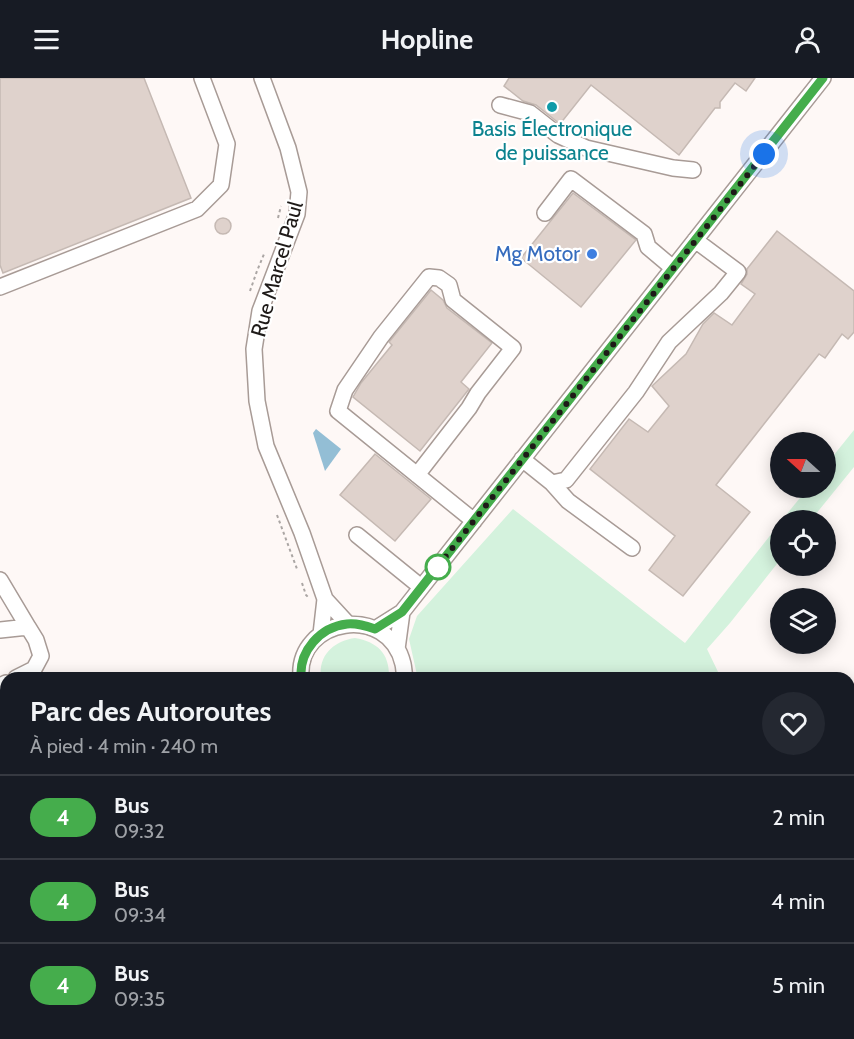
<!DOCTYPE html>
<html lang="fr">
<head>
<meta charset="utf-8">
<style>
	:root { --surface:#171b24; --page:#242831; --text:#f1f3f6; --muted:#9ea1a6; --line:#363941 }
	body { margin:0; font-family:Cabin,sans-serif; background:var(--page); color:var(--text); height:100vh; display:flex; flex-direction:column; font-size:22px; white-space:nowrap }
	* { box-sizing:border-box; margin:0 }
	p { font-size:20px; color:var(--muted) }
	.icon { flex:none; width:33px; height:33px; fill:none; stroke:currentColor; stroke-width:2; stroke-linecap:round; stroke-linejoin:round }
	.map { position:relative; flex:1; overflow:hidden }
	.side { position:absolute; left:0px; top:594px; width:855px; height:368px; display:flex; flex-direction:column; background:var(--surface); border-radius:18px 18px 0 0; box-shadow:0 3px 15px #0003 }
	.side>* { flex:none }
	.badge { padding:0 12px; border-radius:20px; font-size:21px; line-height:39px }
	.needle { width:39px; rotate:291deg }
	.buttons { position:absolute; left:770px; top:354px; display:grid; gap:12px }
	.buttons a { display:grid; place-items:center; width:66px; height:66px; border-radius:50%; background:var(--surface); box-shadow:0 3px 15px #0003; font-size:30px }
	.you { position:absolute; width:30px; height:30px; margin:-15px; border:4px solid #fff; border-radius:50%; background:#1a73e8; box-shadow:0 0 0 9px #1a73e833 }
	.map>.badge { position:absolute; translate:-50% -50%; box-shadow:0 0 0 3px #fff }
	.round { display:grid; place-items:center; flex:none; width:63px; height:63px; border-radius:32px; background:var(--page) }
	.overview { display:flex; align-items:center; justify-content:space-between; height:102px; padding:0 30px }
	h1 { font-size:28px; font-weight:700; line-height:45px }
	ul { padding:0; list-style:none }
	li { display:flex; align-items:center; gap:18px; height:84px; padding:0 30px; border-top:2px solid var(--line) }
	li div { flex:1 }
	li b { display:block; font-size:22px }
	li em { font-style:normal }
	li .badge { min-width:66px; font-weight:700; text-align:center }
	header { display:flex; justify-content:space-between; align-items:center; height:78px; padding:0 30px; background:var(--surface); font-size:27px; font-weight:700 }
	.map>svg:first-child { display:block }
</style>
</head>
<body>
<header><svg class="icon" aria-label="menu" viewBox="0 0 24 24"><path d="M4 6h16M4 12h16M4 18h16"/></svg>Hopline<svg class="icon" aria-label="person" viewBox="0 0 24 24"><circle cx="12" cy="8" r="4"/><path d="M4 21q1-7 8-7t8 7"/></svg></header>
<div class="map">
<svg width="854" height="961" viewBox="0 0 854 961">
	<rect width="100%" height="100%" fill="#fef8f6"/>
	<path fill="#d4f2dd" d="M854,352V389L811,442H782L808,410H825V388Z
		M513,431L685,565L780,445V482L730,545L707,571L721,600H416L417,597L409,561L417,538Z
		M355,560C378,564 390,576 389,600H321C318,577 334,563 355,560Z
		M6,760V956H143L139,961H0V762Z"/>
	<path fill="#93bed5" d="M316,351L341,371L325,393L313,355Z"/>
	<path fill="#dfd2cc" stroke="#c5b9b3" stroke-width="1.5" d="M0,0H144L191,120L3,195L0,187Z
		M509,0H755L746,13L735,5L720,24V30H715L679,77L591,7L560,46L536,27L523,23L504,8Z
		M573,115L636,162L581,229L521,180Z
		M215 148a8 8 0 1 1 16 0a8 8 0 1 1-16 0Z
		M777,153L854,213V254L848,261L842,256L825,280L819,276L716,407L750,434L683,518L649,492L675,458L590,391L629,341L648,354L669,328L652,308L686,276L703,246L714,235L732,247L755,216L741,206L747,196V191Z
		M431,212L443,222L447,230L492,265L461,304L469,311L420,373L353,319L361,305L392,267L389,264Z
		M375,376L431,421L395,463L340,417Z"/>
	<g fill="none" stroke-linecap="round" stroke-linejoin="round">
		<defs>
			<path id="minor" d="M262,0L288,70L299,114L297,136L260,233L254,271L257,323L266,368L302,455L325,521L348,546
				M500,27L530,35L558,57L586,70L673,90L693,92
				M545,135L571,101L644,156L648,169L673,190
				M0,209L197,131L221,107L227,66L202,0
				M522,381L552,405L568,423L632,470
				M417,397L469,330L478,315L513,270L453,222L449,207L439,200L429,199L381,259L345,312L338,333L474,443
				M552,405L566,402L636,314L669,264L721,215L738,194L695,162
				M357,457L421,509
				M0,502L28,549
				M375,551L402,534L823,0
				M0,552L28,549L36,562L41,578L34,591L16,600
				M321,556L325,521
				M397,571L402,534
				M301,600C296,539 389,525 403,586C404,590 404,596 405,600
				M0,608L6,605
				M0,713L6,712
				M440,956L443,961
				M467,956L470,961"/>
		</defs>
		<use href="#minor" stroke="#a89b96" stroke-width="18"/>
		<path stroke="#aba6a4" stroke-width="2" stroke-dasharray="3 3" stroke-linecap="butt" d="M278,140L281,128
			M250,213L257,193L264,176
			M277,437L297,491
			M302,505L306,517L308,519
			M64,961L68,956"/>
		<use href="#minor" stroke="#fff" stroke-width="15"/>
	</g>
	<g fill="none" stroke-linecap="round" stroke-linejoin="round">
		<defs>
			<path id="line" d="M301,600C299,573 320,549 347,546C357,545 366,548 375,551L402,534L823,0"/>
		</defs>
		<use href="#line" stroke="#fff" stroke-width="14"/>
		<use href="#line" stroke="#45ad4c" stroke-width="9"/>
		<path stroke="#1e1a18" stroke-width="6" stroke-dasharray="0 10.8" d="M438,489L435,492L764,76"/>
	</g>
	<circle fill="#0f9aa8" stroke="#fff" stroke-width="2" cx="552" cy="29" r="6"/>
	<circle fill="#3f7fe0" stroke="#fff" stroke-width="2" cx="592" cy="176" r="6"/>
	<circle fill="#fff" stroke="#45ad4c" stroke-width="3" cx="438" cy="489" r="12"/>
	<g text-anchor="middle" stroke-width="4.5" stroke-linejoin="round" paint-order="stroke">
		<g font-size="21" fill="#0d838f" stroke="#fff">
			<text x="552" y="58">Basis Électronique<tspan x="552" dy="24">de puissance</tspan></text>
		</g>
		<g font-size="21" fill="#366cbe" stroke="#fff" text-anchor="end">
			<text x="580" y="183">Mg Motor</text>
		</g>
		<g font-size="21" fill="#1e1a18" stroke="#fff">
			<text transform="translate(277 191) rotate(-74)" y="7">Rue Marcel Paul</text>
		</g>
	</g>
</svg>
<div class="buttons">
<a><svg class="needle" viewBox="-14 -14 28 28"><path d="M0-13l5 13h-10z" fill="#e53935"/><path d="M0 13l5-13h-10z" fill="#9ea1a6"/></svg></a>
<a><svg class="icon" aria-label="locate" viewBox="0 0 24 24"><circle cx="12" cy="12" r="6"/><path d="M12 2v4M12 18v4M2 12h4M18 12h4"/></svg></a>
<a><svg class="icon" aria-label="layers" viewBox="0 0 24 24"><path d="M12 4l9 5-9 5-9-5zM3 14l9 5 9-5"/></svg></a>
</div>
<div class="you" style="left:764px;top:76px"></div>
<section class="side">
<div class="overview"><div><h1>Parc des Autoroutes</h1><p>À pied · 4 min · 240 m</p></div><a class="round"><svg class="icon" aria-label="heart" viewBox="0 0 24 24"><path d="M12 20l-8-8c-3-5 5-10 8-4 3-6 11-1 8 4z"/></svg></a></div>
<ul>
<li><span class="badge" style="background:#45ad4c;color:#fff">4</span><div><b>Bus</b><p>09:32</p></div><em>2 min</em></li>
<li><span class="badge" style="background:#45ad4c;color:#fff">4</span><div><b>Bus</b><p>09:34</p></div><em>4 min</em></li>
<li><span class="badge" style="background:#45ad4c;color:#fff">4</span><div><b>Bus</b><p>09:35</p></div><em>5 min</em></li>
</ul>
</section>
</div>
</body>
</html>
